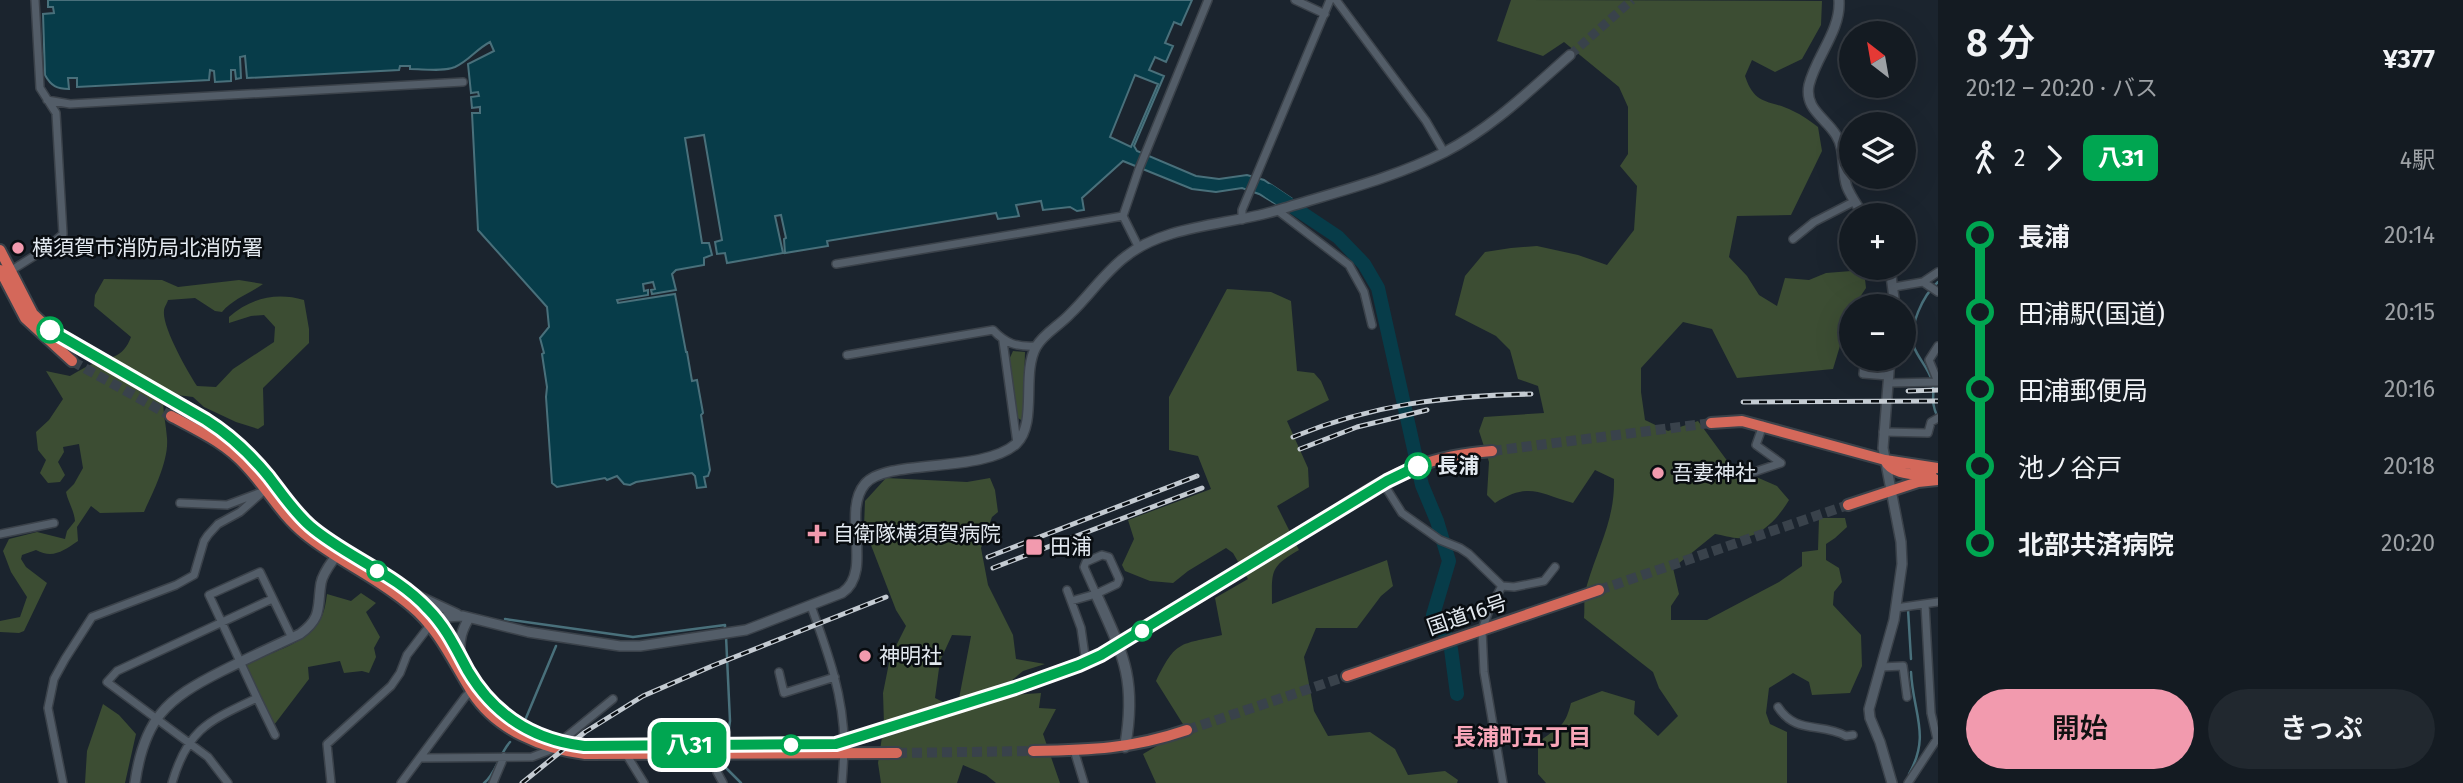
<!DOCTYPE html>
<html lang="ja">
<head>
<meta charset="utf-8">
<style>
	:root { --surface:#141b22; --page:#21282f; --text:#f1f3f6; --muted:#9da1a5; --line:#333940; --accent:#f29aae }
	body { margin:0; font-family:"Fira Sans","Noto Sans JP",sans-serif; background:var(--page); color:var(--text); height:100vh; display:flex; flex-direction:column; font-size:26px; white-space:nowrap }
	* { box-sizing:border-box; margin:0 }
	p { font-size:23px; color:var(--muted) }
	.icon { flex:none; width:38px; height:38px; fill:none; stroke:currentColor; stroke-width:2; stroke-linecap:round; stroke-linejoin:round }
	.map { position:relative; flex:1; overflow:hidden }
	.side { display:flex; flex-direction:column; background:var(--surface); width:525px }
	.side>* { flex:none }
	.badge { padding:0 14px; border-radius:10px; font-size:24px; line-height:46px }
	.needle { width:46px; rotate:329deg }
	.fabs { position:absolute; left:1839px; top:21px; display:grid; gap:14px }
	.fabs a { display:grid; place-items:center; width:77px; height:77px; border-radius:50%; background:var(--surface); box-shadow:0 7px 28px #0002,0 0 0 2px var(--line); font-size:35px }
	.map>.badge { position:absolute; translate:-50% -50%; box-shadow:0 0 0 4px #fff }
	.legs { display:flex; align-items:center; gap:10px; height:77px; padding:0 28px; font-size:23px }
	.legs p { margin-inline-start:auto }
	.summary { display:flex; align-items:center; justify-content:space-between; height:119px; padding:0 28px }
	h1 { font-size:38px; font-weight:600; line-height:52px }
	.button { display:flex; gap:14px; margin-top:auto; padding:14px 28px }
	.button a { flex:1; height:80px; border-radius:42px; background:var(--accent); color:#111; font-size:28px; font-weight:600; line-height:80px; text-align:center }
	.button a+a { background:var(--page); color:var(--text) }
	ul { padding:0 28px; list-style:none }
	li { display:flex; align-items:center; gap:24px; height:77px; font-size:26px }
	li i { display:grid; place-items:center; width:10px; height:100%; margin:0 9px; background:currentColor }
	li i::after { content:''; width:18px; height:18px; margin:-9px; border:5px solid; border-radius:50%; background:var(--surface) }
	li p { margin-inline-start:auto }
	li:first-child i { background:linear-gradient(#0000 50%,currentColor 0) }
	li:last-child i { background:linear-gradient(currentColor 50%,#0000 0) }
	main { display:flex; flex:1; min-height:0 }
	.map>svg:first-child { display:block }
</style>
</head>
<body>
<main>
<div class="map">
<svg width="1938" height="783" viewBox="0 0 1938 783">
	<rect width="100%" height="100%" fill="#1b242e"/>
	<path fill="#3c4d33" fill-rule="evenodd" d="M1511,0L1822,1L1821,25L1802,59L1775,72L1752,60L1745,76C1755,107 1770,99 1793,111C1802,115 1810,121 1818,127L1822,151L1791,215L1737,216L1729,257L1747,276L1759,295L1777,306L1785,278L1809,280L1826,273L1864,270L1866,288L1854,306H1852L1833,369L1737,378L1712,329L1683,322L1641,368V392L1645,420L1668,431L1698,421L1731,466L1777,486L1789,500C1779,517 1763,535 1742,538C1734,539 1723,535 1715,534L1673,568L1679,594L1671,606V620H1707L1779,582L1802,566V552L1818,550L1819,518H1845L1847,527L1835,538L1826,544V560L1839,568L1842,582L1834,592L1833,605L1861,635L1862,666L1850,693L1812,695L1809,682L1793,673L1769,688L1766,713L1770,724L1787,732V783H1546L1538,774V743C1557,726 1564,731 1571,703L1602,691L1635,701L1634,714L1658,736L1678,716L1659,688L1653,672L1584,618C1585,607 1583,595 1587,585C1598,547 1615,520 1614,479L1595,470L1573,503C1538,493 1529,482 1495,503L1487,495L1489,462L1479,431L1484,417L1544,413L1538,386L1518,379L1510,350L1496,336L1455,315L1465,276L1485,252L1511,248L1537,246L1578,255L1607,265L1634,230L1637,186L1620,166L1628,154V107L1619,87L1564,42L1543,56L1497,41Z
		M104,279L162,280L178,287L239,280L263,284C249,294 233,299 222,312L215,311L195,298L168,300C167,304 164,307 164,311C162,327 188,372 197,386L216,387L233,369L274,342L275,327L264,315L251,316L229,323V317C251,298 276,292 304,300L309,329V343L263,388L264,425L258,429L236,422L204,407L193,397L169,394L163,399C163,412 166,425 167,438C169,461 153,492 144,512L100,513L91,506L77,527L78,541C63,551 53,559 36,550L22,555L21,559L26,567L47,583L24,631L19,633L0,632V621L20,617L27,597L11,572L3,551L9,539L37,532L65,539L67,531L75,521C74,510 68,502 66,492L74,484L83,468L79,444L63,447L64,452L58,462L65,475L60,482L48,483L40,473L46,460L38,450L36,432L49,420L63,399L46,371L70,376C77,372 83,368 90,365C109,357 123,359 131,337L94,306L95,295Z
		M1227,289L1271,292L1291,301L1297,371L1314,373L1321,381L1329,400L1287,421L1308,468L1309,487L1277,506L1299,550C1269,567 1272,572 1272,604L1387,560L1393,586L1381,596L1357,628H1316L1304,657L1314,711L1328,736L1370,732L1395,749L1408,775L1445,771L1458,780L1457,783H1156L1143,754L1186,729L1156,681C1176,640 1179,645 1222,635L1215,598L1248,579L1233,553L1226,548L1188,571L1173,583L1150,581L1125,571L1122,565L1134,539L1128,520L1211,489L1198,456L1169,450V397Z
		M1013,351L1025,352L1023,419L1021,420L1018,418L1009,360Z
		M886,478L967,482L990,478L995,490L998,512L992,517L981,548L988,585L1013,635L1016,659L1045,664L1023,671L1011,681L997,685L1013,695L1041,693L1039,708L1056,709L1043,734L1060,783H996L986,775L963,765L957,783H881L878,763L884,724L883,693L890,658L906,626L896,610L864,527L865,501ZM952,635L971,636L957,709L935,698L940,661Z
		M361,593L376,603L366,612L380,637L374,648L376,657L369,673L362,671L344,673L340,661L308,667L309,679L274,725L243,664C270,653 309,644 322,616C325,609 326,601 327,594L351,601Z
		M103,704L119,715L136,734L125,783H85L87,751Z"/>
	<path fill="#073c49" stroke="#49707b" stroke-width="2" fill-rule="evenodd" d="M48,0H1192L1181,25L1174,22L1165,43L1173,46L1166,62L1155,57L1149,70L1164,76L1134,146L1137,151L1196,176L1219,179L1247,175L1264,180L1291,198L1276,204L1259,194L1242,188L1216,192L1192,189L1123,161L1082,198L1084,210L1077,211L1070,207L1043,210L1041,201L1016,205L1019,216L998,219L996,213L827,241L828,246L785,253L784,239L786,238L781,215L775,216L783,253L727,263L725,253L717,254L715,242L722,240L704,135L685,138L702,243H709L712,255L704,258V265L676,270L672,274L676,290L652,294L651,290L655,289L653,282L643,284L644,291L648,290V295L617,300L618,303L675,294L686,352H687L692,381L697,380L703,413L701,415L710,470L708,476L704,477L706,487L697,488L695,476L692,473L636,482L630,485L624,484L617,476L607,480L605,478L557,487L552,483L546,397L547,387L542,354L544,353L540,338L549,327L547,307L478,230L472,113H480V107L472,108L471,97L479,96L478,92L471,93L468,64L494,51L490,42C475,50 470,60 455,67C443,72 424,69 410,69V66H400L399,70L247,78L245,56L240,57L241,78L236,79L235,70H231V81L215,82L214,71L210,70L209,80L77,87V78H68L69,89C57,89 51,86 45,75L43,14L54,13L53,7H48ZM1135,75L1158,84L1131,147L1110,137Z"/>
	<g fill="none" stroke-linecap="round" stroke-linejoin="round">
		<path stroke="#49707b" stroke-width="2.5" d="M1938,282C1923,295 1908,327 1914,347C1918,358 1929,369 1932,381C1936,396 1929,399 1938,418
			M1910,608L1908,609L1911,659
			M505,619L633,637L725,625V630
			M726,636L730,721L727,741
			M526,718L556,646
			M725,758L724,766L741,783
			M1909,774C1931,735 1913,714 1911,672
			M484,783C496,774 499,754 510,742"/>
		<path stroke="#073c49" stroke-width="14" d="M1269,191L1338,237L1364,264L1378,288L1422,485L1437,521L1449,561L1433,615L1445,634
			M1451,649L1457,694"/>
		<path stroke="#39424b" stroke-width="9" stroke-dasharray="9 4.5" stroke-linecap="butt" d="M1570,55L1632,0"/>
		<path stroke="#39424b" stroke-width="10" stroke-dasharray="10 5" stroke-linecap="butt" d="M94,357L168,398
			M72,361L171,416
			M1492,451L1711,423
			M1215,587L1300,534
			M1599,590L1848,505
			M895,727L1015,688
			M1187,730L1347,676
			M897,753L1033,751"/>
		<defs>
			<path id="minor" d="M1295,0L1325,14
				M1336,0L1426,121L1444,152
				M47,100L70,104L463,82
				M1277,210L1349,265L1364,292L1372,325
				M1242,220V210L1330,0
				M1793,239L1814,222L1855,201
				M1139,248L1123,216L1139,169L1208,0
				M836,264L1123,216
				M7,273L47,248L63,234L56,113L40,88L35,0
				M1923,282L1938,292
				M1894,287L1923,282L1938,272
				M1003,341L1017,443
				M847,355L993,330C1006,344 1017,347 1036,346
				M1865,359L1863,374L1888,376
				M1888,383L1938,382L1929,360L1938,346
				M1763,425L1756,445L1781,463
				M1883,432L1928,433L1931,422L1938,418
				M1715,467L1748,474L1781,463
				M1383,483L1402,513L1440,540L1460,548L1469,554L1502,586L1514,587L1544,581L1555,567
				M180,503L227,505L259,493
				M0,534L54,523
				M1102,555L1109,557L1119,579L1117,584L1096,594L1084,567L1086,562Z
				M1502,586L1489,610L1482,630L1484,672L1503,783
				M1067,590L1081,628L1086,663
				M1071,601L1096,594
				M811,606C827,650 844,696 844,744C844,757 843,770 842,783
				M1896,608L1938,602
				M1881,667L1903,666L1907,697
				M779,672L784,693L835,677
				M257,698L275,735
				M1778,707C1796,735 1821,722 1846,736L1853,735
				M560,742L613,699
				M714,750L717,772L723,783
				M1074,750L1084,783
				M626,754L644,783
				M421,758L532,757L553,749
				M63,783L48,708L54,679L65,659L92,617L176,585L194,575L204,541L208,535L218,524L240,512L267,488
				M172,783C188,728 209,721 257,698L209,595L260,572L292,638
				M228,783L208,757L107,682L117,671L272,599
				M331,783L327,744L391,686L400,673L407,655L430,625
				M401,783L465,697L473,689
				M493,783L504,757
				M1908,783L1937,739L1931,713L1925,604"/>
			<path id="tertiary" d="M1839,0C1841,31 1816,56 1809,85C1804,109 1826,118 1836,135C1846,150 1841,171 1847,187C1851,197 1858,206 1863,215
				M1890,268L1895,306
				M1890,359L1883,448L1901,542L1902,564L1894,620L1869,709L1870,718L1880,742L1892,783
				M416,595L457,614
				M434,621L446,617L463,616L528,632L620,646H640L746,630L842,593C874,572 841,512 865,484C887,458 981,474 1016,444C1038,423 1021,374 1036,347C1043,334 1060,325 1070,314C1089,296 1104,273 1125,257C1164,225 1228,225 1275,211C1332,193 1392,179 1445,152C1493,127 1530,90 1570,55
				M460,654C459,639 462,630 469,618
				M135,783C144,719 166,699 222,671C248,658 274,646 300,634C323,617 317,607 321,583C323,572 332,562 338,553"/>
			<path id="secondary" d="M1096,594C1123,654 1137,679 1125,747"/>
			<path id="trunk" d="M0,250L33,314L50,330L94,357
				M0,270L25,318L72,361
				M168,398C196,415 225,430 247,453C269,475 285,505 310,526C343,555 387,571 420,601C442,621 454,646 468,671C493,714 535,741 585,746L826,745L844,742L895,727
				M171,416C197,430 226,443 246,466C267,488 281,515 305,534C338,561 379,578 411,606C439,629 453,662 472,692C496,730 543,749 585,754L897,753
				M1711,423L1742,421L1885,460L1938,468
				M1885,460C1892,476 1916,474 1932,476
				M1848,505L1918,482L1938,480
				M1300,534C1338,512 1376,481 1418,466C1442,457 1467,453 1492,451
				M1347,676L1599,590
				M1015,688L1093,659L1215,587
				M1033,751C1091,750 1131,749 1187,730"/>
		</defs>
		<use href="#minor" stroke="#3b424a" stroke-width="10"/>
		<use href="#tertiary" stroke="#3b424a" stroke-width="12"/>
		<use href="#secondary" stroke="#3b424a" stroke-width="13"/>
		<use href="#trunk" stroke="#3b424a" stroke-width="14"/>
		<use href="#minor" stroke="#535d68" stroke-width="7"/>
		<use href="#tertiary" stroke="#535d68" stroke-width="9"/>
		<use href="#secondary" stroke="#535d68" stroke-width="10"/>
		<use href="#trunk" stroke="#d4685a" stroke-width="10"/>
		<defs>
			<path id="rail" d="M1908,391L1938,390
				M1743,402L1938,401
				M1293,437C1374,404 1445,396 1531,394
				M1300,449L1357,427L1427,410
				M988,557L1197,476
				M993,568L1202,488
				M522,783L585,732L643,696L712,666L886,597"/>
		</defs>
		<use href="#rail" stroke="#c4cbd2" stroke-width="5"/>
		<use href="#rail" stroke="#090d11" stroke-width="2.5" stroke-dasharray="8" stroke-linecap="butt"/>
	</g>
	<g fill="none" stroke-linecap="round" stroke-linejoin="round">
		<defs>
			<path id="line-1" d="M50,330L206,420C230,435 251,455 269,477C282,494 294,512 310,526C346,557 395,573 428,609C446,627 456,649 468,671C494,715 534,740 584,746L836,744L1015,688L1079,665L1101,655L1387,481L1418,466"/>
		</defs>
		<use href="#line-1" stroke="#fff" stroke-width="16"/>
		<use href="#line-1" stroke="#00a651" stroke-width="10"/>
	</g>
	<g fill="#f29aae" stroke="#090d11" stroke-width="2.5">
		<circle cx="18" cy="248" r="7"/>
		<circle cx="1658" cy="473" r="7"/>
		<path d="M813.5 523.5h7v7h7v7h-7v7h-7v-7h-7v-7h7z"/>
		<rect x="1025" y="538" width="18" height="18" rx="3.5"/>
		<circle cx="865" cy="656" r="7"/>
	</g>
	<g fill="#fff" stroke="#00a651" stroke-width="3.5">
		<circle cx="50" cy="330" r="12"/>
		<circle cx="1418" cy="466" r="12"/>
		<circle cx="377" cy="571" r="9"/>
		<circle cx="1142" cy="631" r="9"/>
		<circle cx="791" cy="745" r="9"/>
	</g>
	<g text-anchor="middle" stroke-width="5" stroke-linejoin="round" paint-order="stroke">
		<g font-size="21" fill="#e3e9f0" stroke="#090d11" text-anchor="start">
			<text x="32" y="255">横須賀市消防局北消防署</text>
			<text x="1672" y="480">吾妻神社</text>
			<text x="833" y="541">自衛隊横須賀病院</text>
			<text x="1050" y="554">田浦</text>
			<text x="879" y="663">神明社</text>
		</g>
		<g font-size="21" font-weight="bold" fill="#e3e9f0" stroke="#090d11" text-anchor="start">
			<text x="1437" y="473">長浦</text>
		</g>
		<g font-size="21" fill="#e3e9f0" stroke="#090d11">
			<text transform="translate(1467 615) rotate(-19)" y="7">国道16号</text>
		</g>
		<g font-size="23" font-weight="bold" fill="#f9a6b9" stroke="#090d11">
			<text x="1522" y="745">長浦町五丁目</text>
		</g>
	</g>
</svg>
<div class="fabs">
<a><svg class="needle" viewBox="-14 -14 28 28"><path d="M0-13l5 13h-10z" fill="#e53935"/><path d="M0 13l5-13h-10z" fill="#9da1a5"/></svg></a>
<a><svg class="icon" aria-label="layers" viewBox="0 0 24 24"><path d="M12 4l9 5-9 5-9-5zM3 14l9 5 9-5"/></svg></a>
<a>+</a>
<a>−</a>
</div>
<b class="badge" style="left:689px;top:745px;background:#00a651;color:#fff">八31</b>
</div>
<section class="side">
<div class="summary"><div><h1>8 分</h1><p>20:12 – 20:20 · バス</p></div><b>¥377</b></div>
<div class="legs"><svg class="icon" aria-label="walk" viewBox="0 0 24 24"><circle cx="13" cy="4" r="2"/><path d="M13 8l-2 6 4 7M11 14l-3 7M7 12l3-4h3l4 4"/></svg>2<svg class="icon" aria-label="forward" viewBox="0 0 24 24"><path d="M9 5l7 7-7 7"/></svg><b class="badge" style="background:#00a651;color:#fff">八31</b><p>4駅</p></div>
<ul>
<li><i style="color:#00a651"></i><b>長浦</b><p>20:14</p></li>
<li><i style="color:#00a651"></i><span>田浦駅(国道)</span><p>20:15</p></li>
<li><i style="color:#00a651"></i><span>田浦郵便局</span><p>20:16</p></li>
<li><i style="color:#00a651"></i><span>池ノ谷戸</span><p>20:18</p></li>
<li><i style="color:#00a651"></i><b>北部共済病院</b><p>20:20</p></li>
</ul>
<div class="button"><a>開始</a><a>きっぷ</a></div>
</section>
</main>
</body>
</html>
